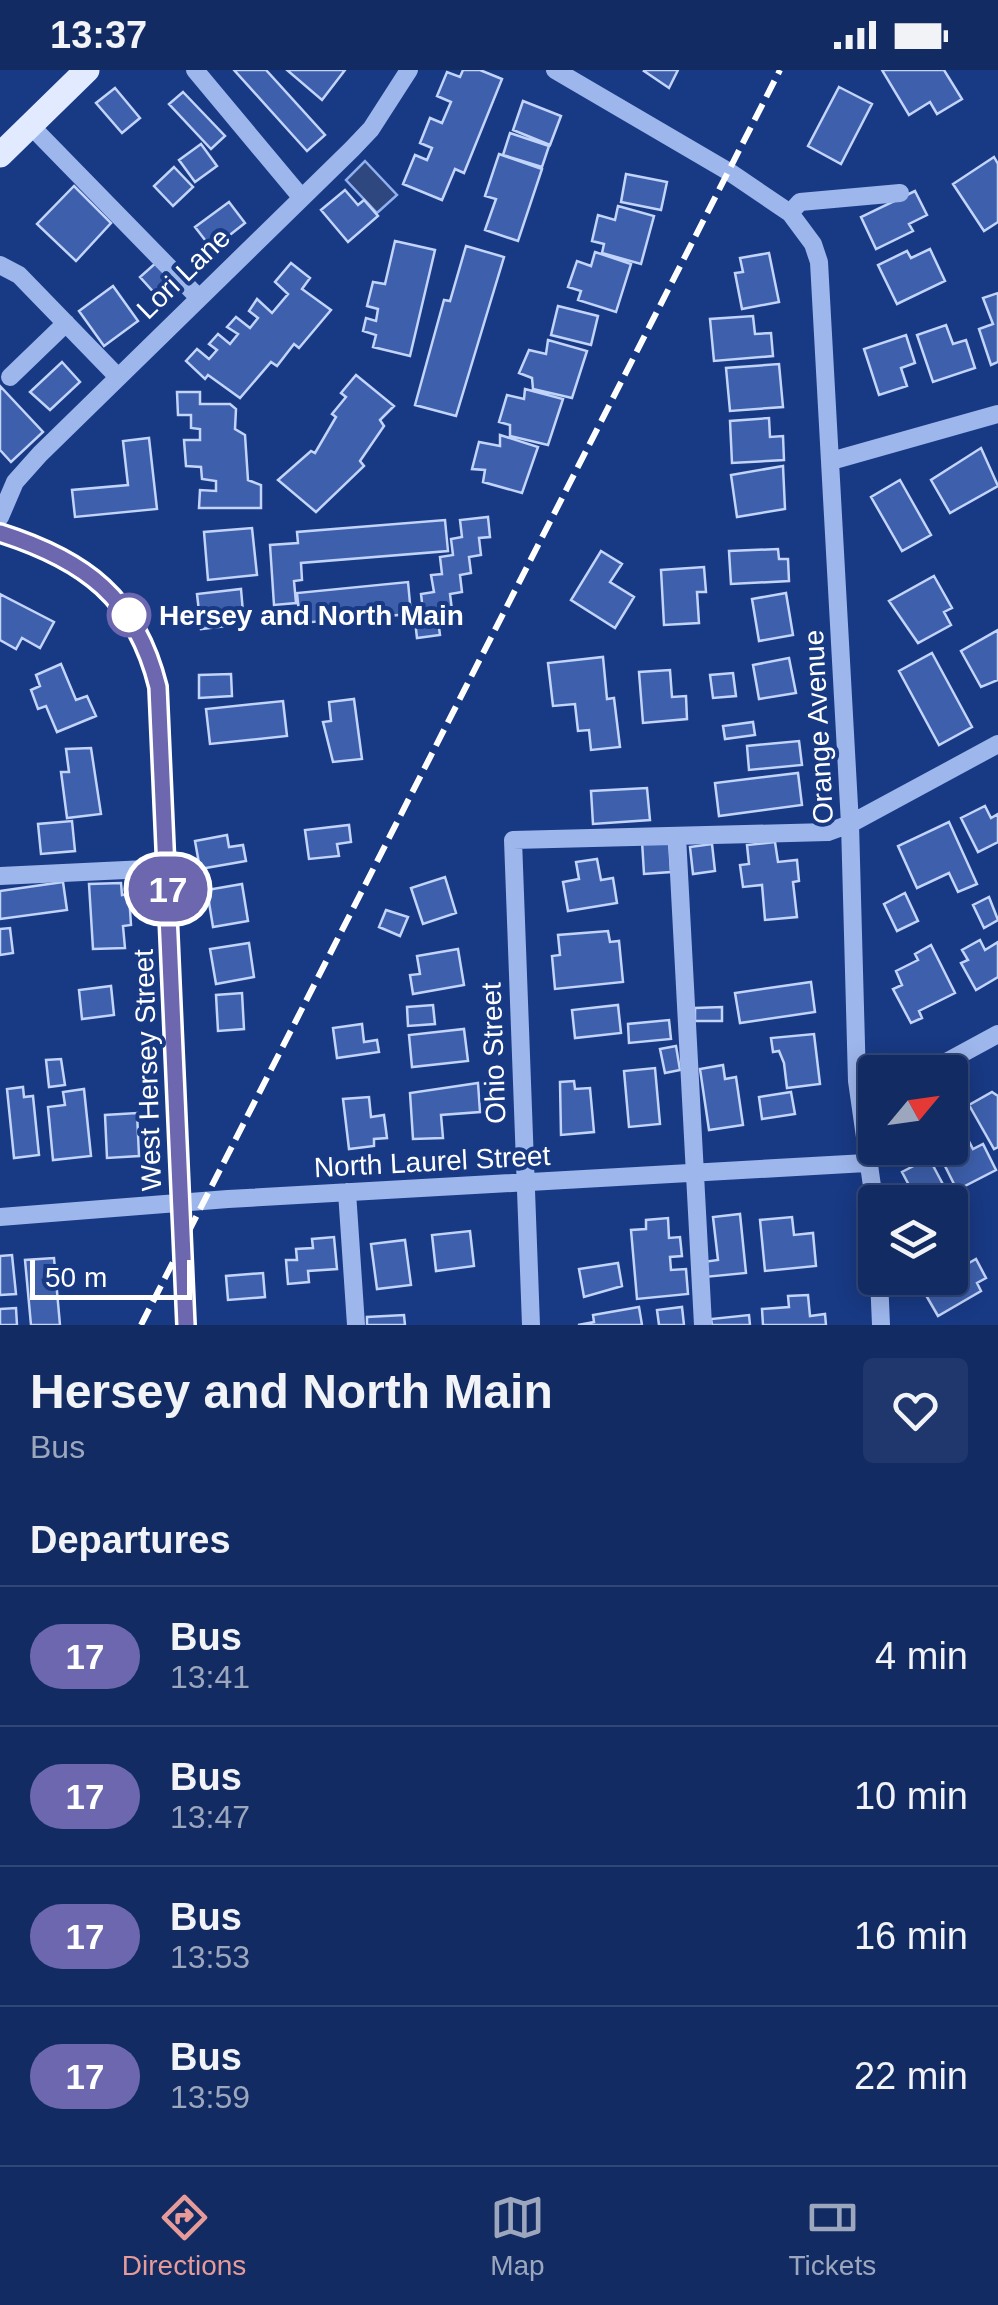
<!DOCTYPE html>
<html lang="en">
<head>
<meta charset="utf-8">
<style>
	:root { --surface:#122b63; --page:#1f376c; --text:#f1f3f6; --muted:#9ca7be; --line:#314778; --accent:#e69b98 }
	body { margin:0; font-family:Arial,sans-serif; background:var(--page); color:var(--text); height:100vh; display:flex; flex-direction:column; font-size:38px; white-space:nowrap }
	* { box-sizing:border-box; margin:0 }
	p { font-size:32px; color:var(--muted) }
	.icon { flex:none; width:55px; height:55px; fill:none; stroke:currentColor; stroke-width:2; stroke-linecap:round; stroke-linejoin:round }
	.map { position:relative; height:1255px; overflow:hidden }
	.details { display:flex; flex-direction:column; background:var(--surface); flex:1 }
	.details>* { flex:none }
	.badge { padding:0 20px; border-radius:32px; font-size:35px; line-height:65px }
	.needle { width:65px; rotate:61deg }
	.buttons { position:absolute; left:858px; top:985px; display:grid; gap:20px }
	.buttons a { display:grid; place-items:center; width:110px; height:110px; border-radius:10px; background:var(--surface); box-shadow:0 5px 25px #0003,0 0 0 2px var(--line); font-size:50px }
	.scale { position:absolute; left:30px; bottom:25px; width:162px; box-sizing:border-box; padding-left:10px; border:5px solid #fff; border-top:0; font-size:28px; line-height:35px; white-space:nowrap; color:#fff; -webkit-text-stroke:8px #183984; paint-order:stroke }
	.map>.badge { position:absolute; translate:-50% -50%; box-shadow:0 0 0 5px #fff }
	h2 { padding:0 30px; font-size:38px; line-height:90px }
	.round { display:grid; place-items:center; flex:none; width:105px; height:105px; border-radius:10px; background:var(--page) }
	.summary { display:flex; align-items:center; justify-content:space-between; height:170px; padding:0 30px }
	h1 { font-size:48px; font-weight:700; line-height:75px }
	ul { padding:0; list-style:none }
	li { display:flex; align-items:center; gap:30px; height:140px; padding:0 30px; border-top:2px solid var(--line) }
	li div { flex:1 }
	li b { display:block; font-size:38px }
	li em { font-style:normal }
	li .badge { min-width:110px; font-weight:700; text-align:center }
	.status { display:flex; justify-content:space-between; align-items:center; height:70px; padding:0 50px; background:var(--surface); direction:ltr }
	.status svg { height:28px; fill:currentColor }
	.tab-bar { display:flex; justify-content:space-around; align-items:center; height:140px; border-top:2px solid var(--line); background:var(--surface); font-size:28px; color:var(--muted) }
	.tab-bar a { display:grid; justify-items:center; gap:5px }
	.tab-bar .on { color:var(--accent) }
	.map>svg:first-child { display:block }
</style>
</head>
<body>
<div class="status"><b>13:37</b><svg viewBox="0 0 49 12"><path d="M0 12V9h3v3zM5 12V6h3v6zM10 12V3h3v9zM15 12V0h3v12zM26 1h20v11H26zM47 4h2v5h-2z"/></svg></div>
<div class="map">
<svg width="998" height="1255" viewBox="0 0 998 1255">
	<rect width="100%" height="100%" fill="#183984"/>
	<path fill="#2f477f" stroke="#90afef" stroke-width="2.5" d="M365,91L397,125L377,143L346,110Z"/>
	<path fill="#3d5fac" stroke="#c2d4f9" stroke-width="2.5" d="M234,0H266L325,65L307,81Z
		M287,0H345L322,30Z
		M463,0H480L502,9L464,103L455,99L442,130L403,114L415,85L427,90L432,78L420,73L430,48L442,53L451,32L437,26L447,2L460,7Z
		M678,0L669,18L644,1L645,0Z
		M882,0H944L962,29L937,44L930,32L909,45Z
		M839,17L872,34L841,94L808,76Z
		M115,18L140,48L122,63L96,33Z
		M183,22L225,66L211,79L169,34Z
		M523,31L561,46L550,75L513,60Z
		M510,63L549,76L542,97L503,85Z
		M201,74L217,96L195,112L179,90Z
		M499,84L542,99L518,171L485,160L496,129L485,126Z
		M994,87L998,94V152L984,161L953,114Z
		M174,97L193,117L173,136L154,116Z
		M626,104L667,112L661,140L621,132Z
		M74,116L111,153L76,191L37,154Z
		M345,120L358,135L364,130L378,146L348,172L321,140Z
		M915,121L927,145L909,154L913,161L876,179L861,147Z
		M229,132L245,153L212,179L195,157Z
		M618,136L654,146L641,194L602,183L604,174L592,171L598,145L615,150Z
		M395,171L435,180L410,286L373,277L376,265L363,261L366,248L376,251L378,239L367,236L373,212L385,214Z
		M466,176L504,187L456,346L415,335L444,230L450,231Z
		M930,179L945,211L897,234L878,195L907,181L911,188Z
		M595,182L631,194L616,242L578,230L581,221L568,217L577,191L591,196Z
		M769,183L779,232L742,239L735,203L743,202L740,188Z
		M158,191L176,210L158,227L140,207Z
		M291,193L310,208L302,219L331,240L299,278L294,274L277,296L271,292L240,328L208,305L205,309L186,291L197,279L209,289L217,280L209,274L218,264L230,274L238,264L227,257L236,247L250,258L258,248L249,241L257,229L272,243L288,224L275,212Z
		M113,216L138,251L104,276L79,241Z
		M998,223V292L991,295L979,259L993,254L983,228Z
		M558,236L598,246L591,275L551,265Z
		M753,246L755,264L771,263L773,286L714,291L710,249Z
		M946,255L953,274L966,270L975,298L933,312L917,265Z
		M906,265L915,293L901,298L907,316L879,325L864,279Z
		M548,270L587,281L572,328L533,319L532,308L519,303L529,280L546,284Z
		M62,292L80,312L50,340L30,322Z
		M779,294L783,337L730,341L726,298Z
		M356,305L394,336L380,350L384,356L360,391L364,396L316,442L278,410L311,381L315,383L336,347L332,344L346,327L341,323Z
		M0,316L43,362L11,392L0,380Z
		M525,319L563,329L548,375L510,366V355L499,352L507,325L524,329Z
		M177,322H200V334H230L236,339L235,359L245,365L248,410L261,415V438H199L200,420L216,421V411L202,409L201,397L186,396L184,370H200V359L191,358V345H178Z
		M769,348L770,367L783,366L784,390L732,393L730,351Z
		M500,365L538,377L522,423L483,412L485,400L472,399L479,372L500,376Z
		M149,368L157,439L75,447L72,420L128,415L123,371Z
		M981,378L998,416L950,443L931,410Z
		M783,396L785,439L737,447L731,405Z
		M900,410L931,465L902,481L871,427Z
		M488,447L490,467L479,468L481,485L469,487L471,503L460,505L462,522L450,524L452,540L437,543L440,565L417,568L414,542L423,541L421,524L434,522L431,505L442,504L440,487L453,485L451,469L462,467L460,450Z
		M445,450L448,481L301,493L302,510L294,511L296,533L274,535L270,475L298,473L297,462Z
		M252,458L257,505L208,510L204,462Z
		M778,479L779,489H788L789,511L731,514L729,481Z
		M601,481L622,494L610,512L634,527L615,558L571,530Z
		M704,497L706,522H697L699,553L664,555L661,500Z
		M934,506L952,538L944,542L951,555L918,573L889,531Z
		M408,512L411,544L300,553L297,523Z
		M241,519L244,554L201,559L197,524Z
		M786,523L793,565L759,571L752,529Z
		M0,524L54,552L40,578L22,568L16,579L0,570Z
		M998,560V610L981,617L961,581Z
		M932,583L972,657L939,675L899,601Z
		M603,587L607,629L614,628L620,677L591,680L589,660L578,661L575,634L553,636L548,593Z
		M789,588L796,623L759,629L753,595Z
		M61,594L76,630L87,626L96,646L57,662L46,636L38,639L31,620L40,616L36,605Z
		M670,600L672,627L686,626L687,649L643,653L639,602Z
		M733,603L736,626L713,628L710,605Z
		M231,604L232,626L199,628V605Z
		M354,629L362,689L333,692L323,652L331,651L329,632Z
		M283,631L287,666L210,674L206,639Z
		M753,652L755,665L725,669L723,656Z
		M799,671L802,695L749,700L747,676Z
		M91,678L101,744L67,748L61,702H69L66,679Z
		M798,703L802,735L719,746L715,713Z
		M647,718L650,750L593,754L591,721Z
		M985,736L991,748L998,744V772L978,782L961,748Z
		M72,751L75,781L41,784L38,754Z
		M949,752L977,814L958,822L949,803L917,818L898,776Z
		M349,755L351,772L337,774L339,786L309,789L305,760Z
		M227,765L229,777L243,775L246,791L200,799L195,771Z
		M669,770L671,802L644,804L642,771Z
		M775,772L778,792L797,790L799,811L793,812L797,847L765,850L762,815L743,817L740,795L749,794L747,775Z
		M712,774L715,801L693,804L690,777Z
		M597,789L601,810L613,808L617,833L568,841L563,812L579,809L576,792Z
		M445,807L456,843L423,854L411,818Z
		M63,812L67,840L0,849V821Z
		M121,813L122,825L129,824L131,855L123,856L125,878L93,879L89,814Z
		M242,814L248,851L213,857L207,820Z
		M905,823L918,851L897,861L884,834Z
		M989,827L998,850L984,858L973,835Z
		M386,840L408,847L400,866L379,857Z
		M10,858L13,883L0,885V859Z
		M608,861L610,872L619,871L623,912L555,919L552,886L560,885L558,865Z
		M980,870L985,880L998,872V907L976,920L961,893L968,890L962,880Z
		M249,873L254,907L216,914L210,879Z
		M931,875L955,923L919,941L922,948L911,953L893,919L902,915L896,901L918,890L915,884Z
		M458,879L464,915L413,924L410,905L420,904L417,886Z
		M811,912L815,942L740,953L735,923Z
		M111,916L114,945L82,949L79,920Z
		M242,923L244,959L218,961L216,925Z
		M433,935L435,954L408,956L407,937Z
		M618,935L621,963L575,968L572,940Z
		M722,937V951H695V938Z
		M669,950L671,969L629,973L628,954Z
		M362,954L364,972L377,970L379,982L337,988L333,958Z
		M464,959L468,991L412,997L409,965Z
		M814,964L820,1014L787,1018L784,993L779,981L773,982L771,968Z
		M676,976L680,1000L665,1003L660,979Z
		M61,989L65,1015L49,1017L46,990Z
		M723,995L725,1009L736,1007L743,1055L709,1060L700,999Z
		M655,998L660,1054L629,1057L624,1001Z
		M574,1011L575,1019L590,1018L594,1062L561,1065L560,1012Z
		M478,1013L480,1042L441,1045L443,1068L413,1069L410,1023Z
		M23,1017L24,1027L33,1026L39,1085L14,1088L7,1019Z
		M84,1019L91,1086L53,1090L48,1037L65,1035L63,1022Z
		M791,1022L795,1044L762,1049L759,1027Z
		M992,1022L998,1026V1077L994,1079L969,1035Z
		M369,1027L371,1047L384,1045L387,1068L374,1069V1076L349,1079L343,1029Z
		M137,1043L139,1086L107,1088L105,1045Z
		M950,1059L953,1065L963,1060L973,1079L983,1074L996,1100L957,1120L936,1078H950Z
		M929,1088L964,1154L950,1161V1132H918L902,1102Z
		M740,1144L746,1203L705,1207L703,1192L718,1190L713,1147Z
		M792,1147L794,1165L813,1163L816,1196L765,1201L760,1150Z
		M668,1148L669,1168L680,1167L682,1186L670,1187L671,1200L686,1199L688,1224L637,1229L631,1160L646,1159V1150Z
		M470,1161L474,1196L436,1201L432,1165Z
		M334,1167L337,1199L308,1201L309,1212L288,1214L286,1190H297L296,1179L313,1178L312,1169Z
		M405,1170L411,1215L377,1219L371,1174Z
		M960,1181L967,1194L976,1189L986,1208L977,1213L981,1221L938,1246L916,1208H950V1187Z
		M12,1185L16,1224L0,1225V1186Z
		M54,1188L60,1255H31L25,1190Z
		M618,1193L622,1216L584,1227L579,1199Z
		M263,1203L265,1227L228,1230L226,1206Z
		M808,1225L810,1246L825,1244L826,1255H763L762,1239L789,1237L788,1226Z
		M639,1237L642,1255H578L594,1252L593,1245Z
		M682,1237L684,1255H659L657,1240Z
		M16,1238L17,1255H0V1239Z
		M404,1245L405,1255H367V1247Z
		M749,1245L750,1255H712L711,1249Z"/>
	<g fill="none" stroke-linecap="round" stroke-linejoin="round">
		<path stroke="#9db6ec" stroke-width="18" d="M195,0L301,127
			M555,0L731,103L790,143L813,174L819,192L850,754L857,1011L875,1137
			M31,56L198,227
			M790,143L800,132L900,123
			M0,195L19,205L117,306
			M10,307L66,253
			M831,391L998,344
			M0,447L15,412L40,384L352,79L371,59L409,0
			M0,463C81,489 137,532 157,617L185,1255
			M677,766L703,1255
			M0,806L167,798
			M928,1002L998,964
			M347,1122L356,1255
			M0,1147L228,1129L866,1093
			M879,1208L881,1255
			M531,1255L513,770L828,762L850,754L998,674"/>
		<path stroke="#e2eaff" stroke-width="25" d="M0,85L87,0"/>
		<path stroke="#fff" stroke-width="6" stroke-dasharray="18 8" stroke-linecap="butt" d="M141,1255L780,0"/>
	</g>
	<g fill="none" stroke-linecap="round" stroke-linejoin="round">
		<defs>
			<path id="line" d="M0,463C85,490 136,528 158,617L186,1255"/>
		</defs>
		<use href="#line" stroke="#fff" stroke-width="22"/>
		<use href="#line" stroke="#6c67af" stroke-width="15"/>
	</g>
	<circle fill="#fff" stroke="#6c67af" stroke-width="5" cx="129" cy="545" r="20"/>
	<g text-anchor="middle" stroke-width="8" stroke-linejoin="round" paint-order="stroke">
		<g font-size="28" fill="#fff" stroke="#183984">
			<text transform="translate(183 203) rotate(-44)" y="10">Lori Lane</text>
			<text transform="translate(818 657) rotate(-93)" y="10">Orange Avenue</text>
			<text transform="translate(493 983) rotate(-92)" y="10">Ohio Street</text>
			<text transform="translate(147 1000) rotate(-92)" y="10">West Hersey Street</text>
			<text transform="translate(432 1091) rotate(-3)" y="10">North Laurel Street</text>
		</g>
		<g font-size="28" font-weight="bold" fill="#fff" stroke="#183984" text-anchor="start">
			<text x="159" y="555">Hersey and North Main</text>
		</g>
	</g>
</svg>
<div class="buttons">
<a><svg class="needle" viewBox="-14 -14 28 28"><path d="M0-13l5 13h-10z" fill="#e53935"/><path d="M0 13l5-13h-10z" fill="#9ca7be"/></svg></a>
<a><svg class="icon" aria-label="layers" viewBox="0 0 24 24"><path d="M12 4l9 5-9 5-9-5zM3 14l9 5 9-5"/></svg></a>
</div>
<div class="scale">50 m</div>
<b class="badge" style="left:168px;top:819px;background:#6c67af;color:#fff">17</b>
</div>
<section class="details">
<div class="summary"><div><h1>Hersey and North Main</h1><p>Bus</p></div><a class="round"><svg class="icon" aria-label="heart" viewBox="0 0 24 24"><path d="M12 20l-8-8c-3-5 5-10 8-4 3-6 11-1 8 4z"/></svg></a></div>
<h2>Departures</h2>
<ul>
<li><span class="badge" style="background:#6c67af;color:#fff">17</span><div><b>Bus</b><p>13:41</p></div><em>4 min</em></li>
<li><span class="badge" style="background:#6c67af;color:#fff">17</span><div><b>Bus</b><p>13:47</p></div><em>10 min</em></li>
<li><span class="badge" style="background:#6c67af;color:#fff">17</span><div><b>Bus</b><p>13:53</p></div><em>16 min</em></li>
<li><span class="badge" style="background:#6c67af;color:#fff">17</span><div><b>Bus</b><p>13:59</p></div><em>22 min</em></li>
</ul>
</section>
<nav class="tab-bar">
<a class="on"><svg class="icon" aria-label="directions" viewBox="0 0 24 24"><path d="M12 3l9 9-9 9-9-9zM9 14v-3h6M13 9l2 2-2 2"/></svg>Directions</a>
<a><svg class="icon" aria-label="map" viewBox="0 0 24 24"><path d="M3 6l6-2 6 2 6-2v14l-6 2-6-2-6 2zM9 4v14M15 6v14"/></svg>Map</a>
<a><svg class="icon" aria-label="tickets" viewBox="0 0 24 24"><path d="M3 7h18v10H3zM15 7v10"/></svg>Tickets</a>
</nav>
</body>
</html>
